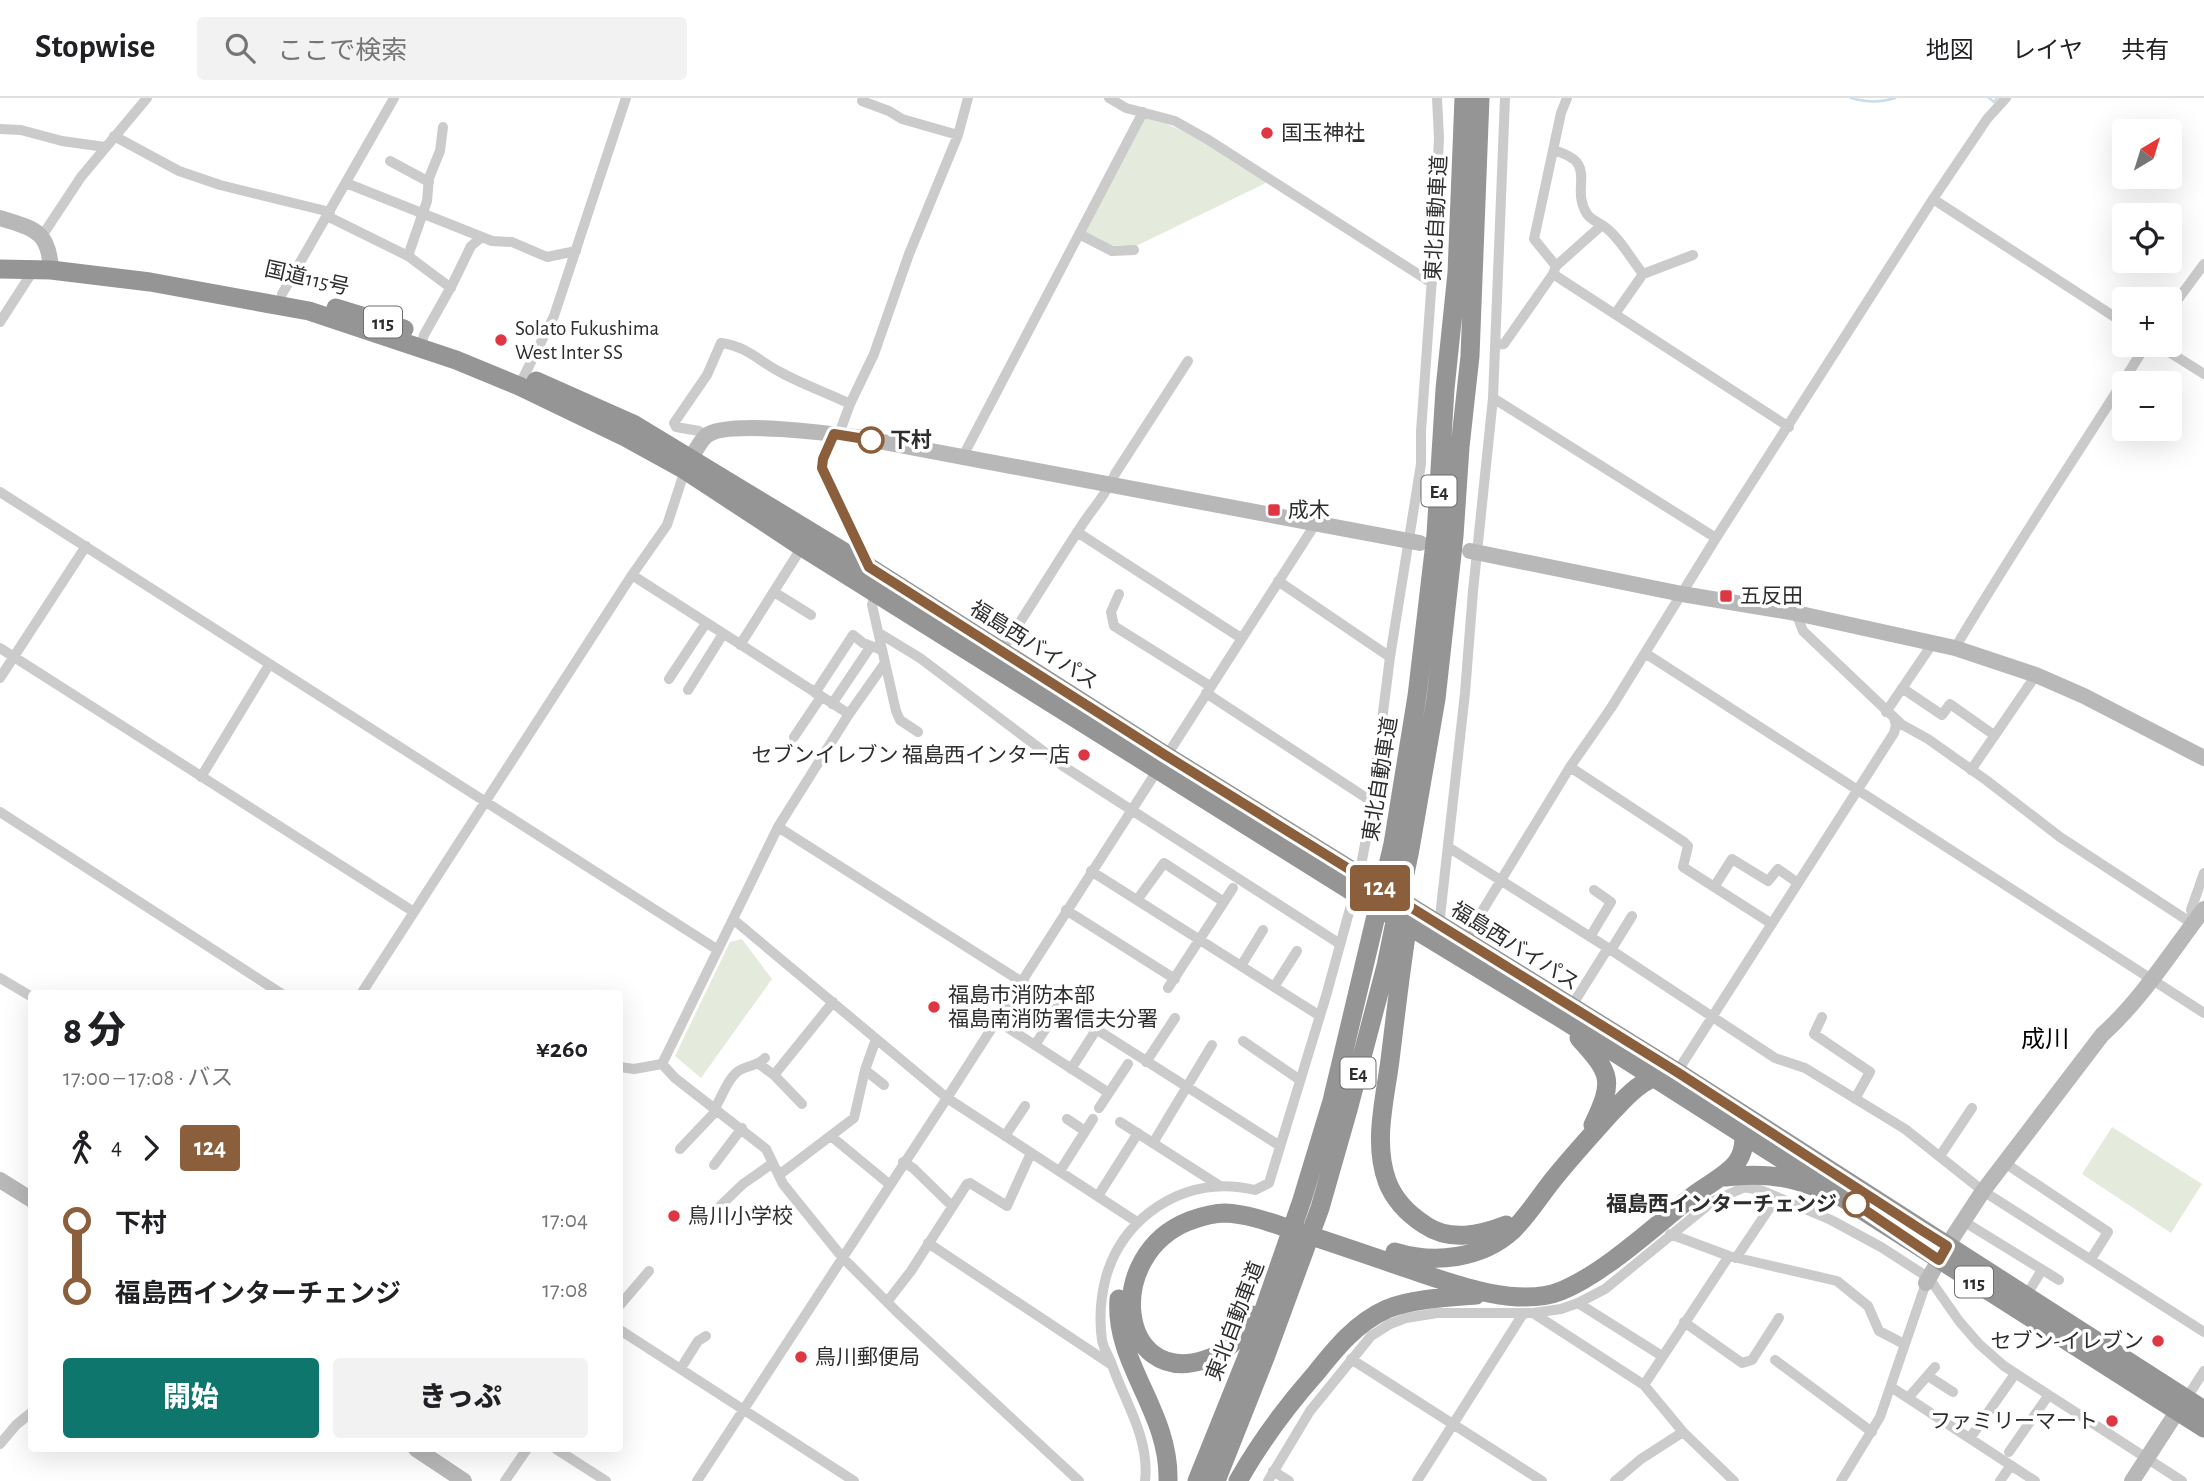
<!DOCTYPE html>
<html lang="ja">
<head>
<meta charset="utf-8">
<style>
	:root { --surface:#fff; --page:#f2f2f2; --text:#202124; --muted:#757577; --line:#e0e0e0; --accent:#0f766e }
	body { margin:0; font-family:"Alegreya Sans","Noto Sans JP",sans-serif; background:var(--page); color:var(--text); height:100vh; display:flex; flex-direction:column; font-size:26px; white-space:nowrap }
	* { box-sizing:border-box; margin:0 }
	p { font-size:23px; color:var(--muted) }
	.icon { flex:none; width:38px; height:38px; fill:none; stroke:currentColor; stroke-width:2; stroke-linecap:round; stroke-linejoin:round }
	.map { position:relative; flex:1; overflow:hidden }
	.sheet { position:absolute; left:28px; top:892px; width:595px; height:462px; display:flex; flex-direction:column; background:var(--surface); border-radius:7px; box-shadow:0 7px 28px #0002 }
	.sheet>* { flex:none }
	.badge { padding:0 14px; border-radius:5px; font-size:24px; line-height:46px }
	.needle { width:46px; rotate:38deg }
	.buttons { position:absolute; left:2112px; top:21px; display:grid; gap:14px }
	.buttons a { display:grid; place-items:center; width:70px; height:70px; border-radius:7px; background:var(--surface); box-shadow:0 7px 28px #0002; font-size:35px }
	.map>.badge { position:absolute; translate:-50% -50%; box-shadow:0 0 0 4px #fff }
	.legs { display:flex; align-items:center; gap:10px; height:77px; padding:0 35px; font-size:23px }
	.legs p { margin-inline-start:auto }
	.head { display:flex; align-items:center; justify-content:space-between; height:119px; padding:0 35px }
	h1 { font-size:38px; font-weight:800; line-height:52px }
	.primary-button { display:flex; gap:14px; margin-top:auto; padding:14px 35px }
	.primary-button a { flex:1; height:80px; border-radius:7px; background:var(--accent); color:#fff; font-size:28px; font-weight:800; line-height:80px; text-align:center }
	.primary-button a+a { background:var(--page); color:var(--text) }
	ul { padding:0 35px; list-style:none }
	li { display:flex; align-items:center; gap:24px; height:70px; font-size:26px }
	li i { display:grid; place-items:center; width:10px; height:100%; margin:0 9px; background:currentColor }
	li i::after { content:''; width:18px; height:18px; margin:-9px; border:5px solid; border-radius:50%; background:var(--surface) }
	li p { margin-inline-start:auto }
	li:first-child i { background:linear-gradient(#0000 50%,currentColor 0) }
	li:last-child i { background:linear-gradient(currentColor 50%,#0000 0) }
	header { display:flex; align-items:center; gap:42px; box-sizing:border-box; height:98px; padding:0 35px; background:var(--surface); border-bottom:2px solid var(--line) }
	header strong { font-size:33px }
	nav { display:flex; gap:38px; margin-inline-start:auto; font-size:24px }
	.search { width:490px; height:63px; background:var(--page); display:flex; align-items:center; gap:18px; box-sizing:border-box; padding:0 24px; border-radius:7px; color:var(--muted); font-size:26px }
	.map>svg:first-child { display:block }
</style>
</head>
<body>
<header>
<strong>Stopwise</strong>
<div class="search"><svg class="icon" aria-label="search" viewBox="0 0 24 24"><circle cx="10" cy="10" r="6"/><path d="M15 15l6 6"/></svg>ここで検索</div>
<nav><a>地図</a><a>レイヤ</a><a>共有</a></nav>
</header>
<div class="map">
<svg width="2204" height="1383" viewBox="0 0 2204 1383">
	<rect width="100%" height="100%" fill="#fff"/>
	<path fill="#e4ebdc" d="M1143,18C1190,31 1228,58 1268,84L1136,148L1105,147L1083,133Z
		M742,841L772,881L701,980L675,958L730,844Z
		M2112,1029L2202,1086L2171,1135L2082,1076Z"/>
	<g fill="none" stroke-linecap="round" stroke-linejoin="round">
		<path stroke="#c9ddea" stroke-width="2.5" d="M1851,0C1865,4 1880,5 1895,0
			M1989,0L1994,4L1997,0"/>
		<path stroke="#cbcbcb" stroke-width="10" d="M1109,0L1126,10L1175,23L1207,41L1432,185
			M862,3L889,13L902,21L958,37
			M0,31L21,32L62,43L105,49
			M114,38L179,73L220,87L330,114
			M1553,52C1601,65 1569,88 1587,116C1592,123 1599,124 1605,129C1620,140 1631,161 1643,176
			M390,63L429,84
			M346,85L492,143L512,144L547,159L576,153
			M1933,101L2124,225
			M327,118L408,158L451,190
			M1079,136L1112,153L1134,152
			M42,138L81,79L147,0
			M408,158L427,103L429,80L440,53L443,29
			M1556,168L1602,127
			M1553,176L1789,329
			M282,196L394,0
			M2170,212L2204,166
			M1615,216L1643,176L1693,157
			M0,224L33,173
			M1495,247L1504,246L1553,176L1556,168L1534,141L1561,15L1567,0
			M2158,247L2204,276
			M421,248L424,237L452,187L471,148L482,139
			M519,288L554,218L626,0
			M1493,300L1716,440
			M834,336L823,361L822,370L868,466
			M839,336L850,306L874,256L909,156L958,37L968,0
			M706,338L699,333L676,329L674,325L707,277L721,245C746,248 759,263 780,274C802,286 827,295 850,306
			M962,360L1143,14
			M0,394L718,852
			M1077,434L1241,540
			M632,477L849,616
			M1278,483L1390,559
			M875,493L872,507L896,613L900,622L918,634
			M774,494L811,517
			M1119,496L1111,514L1114,528L1210,588
			M1796,515L1803,533L1901,626L1928,641L1986,682L2060,739L2193,826
			M879,535L920,560L1063,668L1340,846
			M740,547L802,449
			M0,550L414,814
			M1955,550C2016,447 2083,348 2146,247
			M1001,553C1028,513 1053,471 1080,430C1091,412 1107,396 1115,376L1188,263
			M1645,555L2204,915
			M0,580L86,448
			M669,581L706,525
			M1902,590L1942,617L1950,606L1994,637
			M688,592L723,536
			M815,595L853,537L863,545L882,552
			M1206,595L1371,703
			M832,606L871,548
			M1886,614L1933,545
			M794,639L821,599
			M1570,669L1684,744L1688,748L1683,769L1772,826
			M1971,672L2036,577
			M201,679L269,567
			M0,714L282,896
			M778,729L1280,1048
			M1448,749L1608,850L1775,960L1805,970L1905,1031L1983,1093L2204,1234
			M1091,773L1320,918
			M1714,789L1732,761L1768,783L1778,771L1798,785
			M1137,802L1164,765L1224,804
			M1066,812L1175,881
			M734,822L947,1000L1137,1124
			M2195,823L2191,812L2204,775
			M1439,828L1465,595L1473,493L1493,300L1505,0
			M1590,839L1611,804L1594,792
			M1464,843L1570,669L1611,610L1716,440L1933,101L1987,21L2006,0
			M1611,852L1632,818
			M1241,868L1263,832
			M0,880L32,899
			M1274,889L1297,853
			M1168,890L1233,790
			M361,896L632,477L667,427L685,372
			M1571,909L1608,850
			M1822,919L1814,936L1870,974L1855,1001
			M996,922L1109,995
			M1243,943L1300,982
			M1035,947L1048,927
			M1146,964L1175,920
			M662,966L675,980L766,1051L783,1086L842,1159L898,1215L1079,1383
			M759,966L774,977L802,1006
			M620,969L634,971L662,966L778,729L849,616L885,565
			M1071,971L1096,932
			M865,972L884,987
			M1677,974L1894,635L1896,627L1894,620
			M774,977L833,904
			M715,1010C722,999 728,979 740,972C749,967 758,968 765,960
			M1099,1010L1128,966
			M1067,1021L1085,1033
			M1120,1024L1220,1088
			M1005,1038L1025,1008
			M832,1039L889,1086
			M1153,1045L1212,947
			M680,1051L717,1012
			M1940,1058L1972,1010
			M903,1064L913,1070L952,1108
			M2005,1065L2108,1134L2091,1161
			M714,1067L742,1030
			M1060,1073L1093,1021
			M779,1077L854,1020L865,972L876,941
			M1098,1098L1138,1035
			M720,1108L743,1086L773,1065
			M1963,1123L2059,1182
			M1670,1136L1729,1158L1837,1183L1868,1208L1879,1233L1904,1246
			M928,1145L1112,1267
			M1736,1160L1777,1099
			M2026,1198L2042,1172
			M887,1204L911,1173L967,1086L970,1085L1007,1108L1031,1055
			M1578,1205L1662,1258
			M620,1207L649,1173
			M1533,1215L1644,1287L1683,1334L1734,1383
			M1684,1224L1742,1265L1752,1262L1779,1220
			M620,1232L854,1383
			M1351,1261L1542,1383
			M1775,1262L1872,1334
			M681,1270L698,1243L706,1238
			M1928,1278L1953,1294
			M1644,1287L1729,1158
			M1891,1289L2035,1383
			M1908,1300L1935,1269
			M2186,1301L2204,1273
			M1970,1340L2015,1276
			M0,1346L16,1327L32,1314
			M556,1351L606,1383
			M2009,1354L2048,1298
			M1273,1373L1289,1383
			M505,1383L527,1351
			M697,1383L947,1000L1316,425
			M1145,1383C1150,1341 1125,1304 1112,1267C1109,1258 1103,1250 1102,1242C1099,1221 1101,1198 1106,1179C1114,1151 1128,1131 1150,1114C1182,1090 1216,1083 1255,1092L1269,1085L1326,898L1359,778L1369,725L1390,559L1421,366V333L1432,180L1439,40L1437,0
			M1268,1383L1310,1313L1371,1238L1390,1226L1406,1220L1437,1215H1533L1561,1211L1578,1205L1605,1191L1713,1103L1745,1089L1763,1093L1831,1122L1881,1149L1929,1180L1959,1223L1979,1246L2004,1268L2182,1383
			M1417,1383L1523,1216
			M1615,1383L1641,1361L1683,1334
			M1841,1383L1880,1319L1926,1185
			M2000,1383L2011,1367"/>
		<path stroke="#b8b8b8" stroke-width="16" d="M0,120C34,131 49,132 51,172
			M686,370C692,360 698,345 706,338C726,321 835,336 862,340L1420,445
			M1470,453L1682,496L1796,515L1955,550L2036,577L2084,598L2204,660
			M0,1082L32,1102
			M1926,1185L1947,1148L1983,1093L2102,937C2142,901 2171,854 2204,811
			M416,1351L464,1383
			M2132,1383L2184,1303"/>
		<path stroke="#959595" stroke-width="19" d="M0,171L51,172L150,184L309,213L456,262L519,288L625,339L685,372L802,449L1353,794L1562,921L2204,1330
			M336,210L404,231
			M536,283L635,327L869,469L1165,657L1677,974L2204,1312
			M1409,819C1401,867 1396,914 1390,962C1385,1002 1373,1044 1387,1083C1394,1102 1408,1116 1425,1127C1450,1144 1480,1137 1506,1127
			M1579,940C1612,976 1614,983 1593,1027
			M1725,1079C1757,1075 1784,1077 1815,1089
			M1395,1154C1434,1166 1481,1161 1512,1133C1528,1118 1541,1096 1556,1078C1574,1056 1593,1035 1612,1014C1627,998 1642,981 1663,977
			M1119,1201C1114,1266 1170,1313 1168,1383
			M1252,1217C1242,1238 1228,1255 1204,1262C1118,1289 1103,1157 1189,1123C1200,1119 1212,1115 1225,1115C1251,1116 1277,1127 1302,1135C1333,1145 1365,1156 1397,1167C1443,1182 1514,1212 1561,1193C1605,1175 1656,1127 1694,1097C1720,1077 1754,1068 1741,1025
			M1197,1383L1251,1249L1302,1102L1332,1003L1393,746L1417,598L1436,436L1445,291L1457,175L1464,0
			M1216,1383L1266,1257L1320,1110L1348,1012L1386,868L1410,751L1436,601L1454,438L1460,349L1470,258L1480,0
			M1238,1383C1260,1344 1286,1309 1316,1275C1336,1250 1356,1225 1387,1211C1411,1201 1449,1199 1476,1197"/>
	</g>
	<g fill="none" stroke-linecap="round" stroke-linejoin="round">
		<defs>
			<path id="line-1" d="M871,342L834,336L823,361L822,370L869,469L1165,657L1677,974L1923,1133L1947,1148L1939,1162L1856,1106"/>
		</defs>
		<use href="#line-1" stroke="#fff" stroke-width="16"/>
		<use href="#line-1" stroke="#8b5e3c" stroke-width="10"/>
	</g>
	<g fill="#de3743" stroke="#fff" stroke-width="2.5">
		<circle cx="1267" cy="35" r="7"/>
		<circle cx="501" cy="242" r="7"/>
		<rect x="1267" y="405" width="14" height="14" rx="3.5"/>
		<rect x="1719" y="491" width="14" height="14" rx="3.5"/>
		<circle cx="1084" cy="657" r="7"/>
		<circle cx="934" cy="909" r="7"/>
		<circle cx="674" cy="1118" r="7"/>
		<circle cx="2158" cy="1243" r="7"/>
		<circle cx="801" cy="1259" r="7"/>
		<circle cx="2112" cy="1323" r="7"/>
	</g>
	<g fill="#fff" stroke="#8b5e3c" stroke-width="3.5">
		<circle cx="871" cy="342" r="12"/>
		<circle cx="1856" cy="1106" r="12"/>
	</g>
	<g text-anchor="middle" stroke-width="7" stroke-linejoin="round" paint-order="stroke">
		<g fill="#fff" stroke="#6d6d6d" stroke-width="2">
			<rect x="364" y="208.5" width="38" height="31" rx="5"/>
			<rect x="1421.5" y="377.5" width="35" height="31" rx="5"/>
			<rect x="1340.5" y="959.5" width="35" height="31" rx="5"/>
			<rect x="1955" y="1168.5" width="38" height="31" rx="5"/>
		</g>
		<g font-size="19" font-weight="bold" fill="#2e2e2e">
			<text x="383" y="231">115</text>
			<text x="1439" y="400">E4</text>
			<text x="1358" y="982">E4</text>
			<text x="1974" y="1191">115</text>
		</g>
		<g font-size="21" fill="#2e2e2e" stroke="#fff" text-anchor="start">
			<text x="1281" y="42">国玉神社</text>
			<text x="515" y="237">Solato Fukushima<tspan x="515" dy="24">West Inter SS</tspan></text>
			<text x="1288" y="419">成木</text>
			<text x="1740" y="505">五反田</text>
			<text x="1070" y="664" text-anchor="end">セブンイレブン 福島西インター店</text>
			<text x="948" y="904">福島市消防本部<tspan x="948" dy="24">福島南消防署信夫分署</tspan></text>
			<text x="688" y="1125">鳥川小学校</text>
			<text x="2144" y="1250" text-anchor="end">セブン-イレブン</text>
			<text x="815" y="1266">鳥川郵便局</text>
			<text x="2098" y="1330" text-anchor="end">ファミリーマート</text>
		</g>
		<g font-size="21" fill="#2e2e2e" stroke="#fff">
			<text transform="translate(1436 120) rotate(-87)" y="7">東北自動車道</text>
			<text transform="translate(307 180) rotate(13)" y="7">国道115号</text>
			<text transform="translate(1034 547) rotate(32)" y="7">福島西バイパス</text>
			<text transform="translate(1380 681) rotate(-81)" y="7">東北自動車道</text>
			<text transform="translate(1515 848) rotate(32)" y="7">福島西バイパス</text>
			<text transform="translate(1235 1223) rotate(-69)" y="7">東北自動車道</text>
		</g>
		<g font-size="21" font-weight="bold" fill="#2e2e2e" stroke="#fff" text-anchor="start">
			<text x="890" y="349">下村</text>
			<text x="1837" y="1113" text-anchor="end">福島西インターチェンジ</text>
		</g>
		<g font-size="24" fill="#000" stroke="#fff">
			<text x="2045" y="949">成川</text>
		</g>
	</g>
</svg>
<div class="buttons">
<a><svg class="needle" viewBox="-14 -14 28 28"><path d="M0-13l5 13h-10z" fill="#e53935"/><path d="M0 13l5-13h-10z" fill="#757577"/></svg></a>
<a><svg class="icon" aria-label="locate" viewBox="0 0 24 24"><circle cx="12" cy="12" r="6"/><path d="M12 2v4M12 18v4M2 12h4M18 12h4"/></svg></a>
<a>+</a>
<a>−</a>
</div>
<b class="badge" style="left:1380px;top:790px;background:#8b5e3c;color:#fff">124</b>
<section class="sheet">
<div class="head"><div><h1>8 分</h1><p>17:00 – 17:08 · バス</p></div><b>¥260</b></div>
<div class="legs"><svg class="icon" aria-label="walk" viewBox="0 0 24 24"><circle cx="13" cy="4" r="2"/><path d="M13 8l-2 6 4 7M11 14l-3 7M7 12l3-4h3l4 4"/></svg>4<svg class="icon" aria-label="forward" viewBox="0 0 24 24"><path d="M9 5l7 7-7 7"/></svg><b class="badge" style="background:#8b5e3c;color:#fff">124</b></div>
<ul>
<li><i style="color:#8b5e3c"></i><b>下村</b><p>17:04</p></li>
<li><i style="color:#8b5e3c"></i><b>福島西インターチェンジ</b><p>17:08</p></li>
</ul>
<div class="primary-button"><a>開始</a><a>きっぷ</a></div>
</section>
</div>
</body>
</html>
